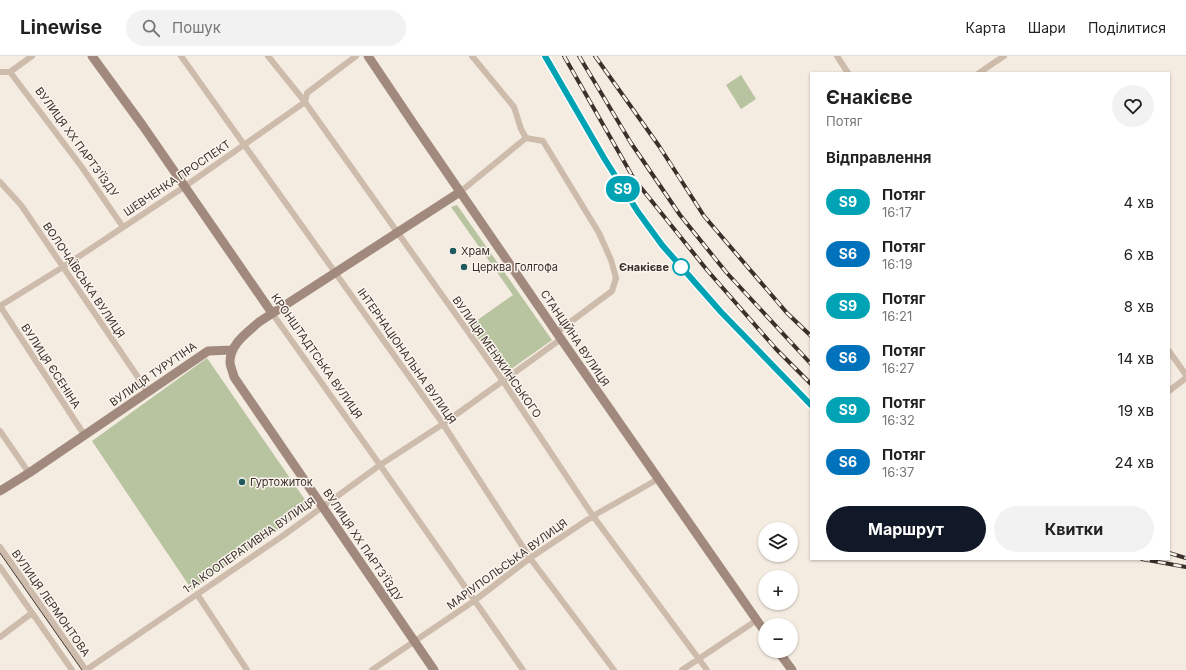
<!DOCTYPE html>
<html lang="uk">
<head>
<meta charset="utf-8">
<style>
	:root { --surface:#fff; --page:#f2f2f2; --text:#222; --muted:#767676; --line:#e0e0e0; --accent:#111827 }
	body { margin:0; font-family:Inter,sans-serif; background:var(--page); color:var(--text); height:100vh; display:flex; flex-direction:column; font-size:15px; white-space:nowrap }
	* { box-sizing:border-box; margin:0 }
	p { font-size:13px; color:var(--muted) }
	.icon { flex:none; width:22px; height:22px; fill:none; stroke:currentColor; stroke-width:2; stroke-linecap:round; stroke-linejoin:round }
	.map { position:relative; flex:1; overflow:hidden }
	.details { position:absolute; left:810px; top:16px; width:360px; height:488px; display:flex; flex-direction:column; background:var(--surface); border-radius:0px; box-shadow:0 1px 3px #0004 }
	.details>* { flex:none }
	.badge { padding:0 8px; border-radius:13px; font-size:14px; line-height:26px }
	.buttons { position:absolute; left:758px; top:466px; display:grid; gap:8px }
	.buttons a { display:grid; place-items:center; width:40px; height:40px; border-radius:50%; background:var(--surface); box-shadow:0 1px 3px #0004; font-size:20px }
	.map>.badge { position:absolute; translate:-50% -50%; box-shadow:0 0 0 2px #fff }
	h2 { padding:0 16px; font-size:15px; line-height:36px }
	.round { display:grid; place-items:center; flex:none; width:42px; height:42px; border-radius:21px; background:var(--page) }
	.headline { display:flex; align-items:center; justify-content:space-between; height:68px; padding:0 16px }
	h1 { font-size:19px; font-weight:700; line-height:30px }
	.cta { display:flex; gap:8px; margin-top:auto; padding:8px 16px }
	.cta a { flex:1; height:46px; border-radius:24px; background:var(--accent); color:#fff; font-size:16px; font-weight:700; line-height:46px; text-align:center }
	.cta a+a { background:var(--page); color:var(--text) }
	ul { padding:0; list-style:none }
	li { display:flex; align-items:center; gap:12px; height:52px; padding:0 16px }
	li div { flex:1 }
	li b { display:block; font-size:15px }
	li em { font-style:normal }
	li .badge { min-width:44px; font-weight:700; text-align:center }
	header { display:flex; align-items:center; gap:24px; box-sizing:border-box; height:56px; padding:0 20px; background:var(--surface); border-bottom:1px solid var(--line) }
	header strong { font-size:19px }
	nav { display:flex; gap:22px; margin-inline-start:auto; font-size:14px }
	.search { width:280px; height:36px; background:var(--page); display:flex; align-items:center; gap:10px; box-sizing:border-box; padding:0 14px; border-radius:22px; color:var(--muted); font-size:15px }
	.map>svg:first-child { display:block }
</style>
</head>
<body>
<header>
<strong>Linewise</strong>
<div class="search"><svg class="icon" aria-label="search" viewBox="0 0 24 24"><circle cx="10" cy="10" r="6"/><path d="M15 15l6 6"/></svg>Пошук</div>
<nav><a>Карта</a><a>Шари</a><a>Поділитися</a></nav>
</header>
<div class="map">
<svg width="1186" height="614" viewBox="0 0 1186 614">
	<rect width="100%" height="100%" fill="#f4ebe1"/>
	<path fill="#b8c4a0" d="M741,19L756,43L741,53L726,29Z
		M457,149L552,284L504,318L469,270L513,239L451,151Z
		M207,302L310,451L192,534L92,385Z"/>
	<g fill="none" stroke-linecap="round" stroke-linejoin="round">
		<path stroke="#cdbbac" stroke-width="6" d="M181,0L443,368L530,502L614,614
			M268,0L305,46L503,325L593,460L707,614
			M472,0L514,51L521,73L526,82L543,85L599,177L611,204L616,222L612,235L557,276
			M837,0L848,17
			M0,16H10L32,0
			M10,16L81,110L123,171
			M979,17L1004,0
			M0,126L21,149L148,336
			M460,136L526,82
			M0,250L63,211L184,131L305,46L307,37L356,0
			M0,250L85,380
			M272,257L380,409L523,614
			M1169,295L1186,319
			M1169,335L1186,322
			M0,375L29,417
			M0,491L86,614
			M0,511L72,614
			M197,538L247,614
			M0,581L32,557
			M86,614L284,479L380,409L443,368L561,283
			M372,614L474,545L530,502L593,460L658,423
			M682,614L757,564"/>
		<path stroke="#a18a7d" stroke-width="9" d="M92,0L143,70L272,257
			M368,0L413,67L561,283L765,576
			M0,435L29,417L208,295L232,294
			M778,595L792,614
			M434,614L234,321C233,316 230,310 230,306C230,288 247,277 259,266L460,136"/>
		<path stroke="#3b302b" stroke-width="1" d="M0,497L82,614"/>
		<defs>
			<path id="rail" d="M545,0L604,102L638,156L662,189L721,256L811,349
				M564,0L634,123L707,214L776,293L811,328
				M579,0L631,87L680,159L726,216L811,308
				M595,0L659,90L704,160L787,257L811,280
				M1169,497L1186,502
				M1142,503L1186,511"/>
		</defs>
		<use href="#rail" stroke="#3b302b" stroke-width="4"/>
		<use href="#rail" stroke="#fbf5ee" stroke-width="2.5" stroke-dasharray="8" stroke-linecap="butt"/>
	</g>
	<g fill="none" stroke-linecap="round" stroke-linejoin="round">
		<defs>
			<path id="line" d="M545,0L604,102L638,156L662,189L721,256L811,349"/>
		</defs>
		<use href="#line" stroke="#fff" stroke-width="9"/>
		<use href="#line" stroke="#00a3b4" stroke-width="6"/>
	</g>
	<g fill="#1f5a5e" stroke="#fbf5ee" stroke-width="1.5">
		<circle cx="453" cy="195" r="4"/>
		<circle cx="464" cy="211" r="4"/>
		<circle cx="242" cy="426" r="4"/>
	</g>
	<circle fill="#fff" stroke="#00a3b4" stroke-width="2" cx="681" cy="211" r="8"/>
	<g text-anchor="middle" stroke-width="3" stroke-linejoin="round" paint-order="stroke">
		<g font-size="11" fill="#3b302b" stroke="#fbf5ee">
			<text transform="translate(77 86) rotate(54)" y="4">ВУЛИЦЯ XX ПАРТЗ'ЇЗДУ</text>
			<text transform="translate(177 122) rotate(-34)" y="4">ШЕВЧЕНКА ПРОСПЕКТ</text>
			<text transform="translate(84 224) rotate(56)" y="4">ВОЛОЧАЇВСЬКА ВУЛИЦЯ</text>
			<text transform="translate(575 282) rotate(56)" y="4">СТАНЦІЙНА ВУЛИЦЯ</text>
			<text transform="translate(317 300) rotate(55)" y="4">КРОНШТАДТСЬКА ВУЛИЦЯ</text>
			<text transform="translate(407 300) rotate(55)" y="4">ІНТЕРНАЦІОНАЛЬНА ВУЛИЦЯ</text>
			<text transform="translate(497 301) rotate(55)" y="4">ВУЛИЦЯ МЕНЖИНСЬКОГО</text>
			<text transform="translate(51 310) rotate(57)" y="4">ВУЛИЦЯ ЄСЕНІНА</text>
			<text transform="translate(153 318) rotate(-35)" y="4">ВУЛИЦЯ ТУРУТІНА</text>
			<text transform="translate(249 489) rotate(-35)" y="4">1-А КООПЕРАТИВНА ВУЛИЦЯ</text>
			<text transform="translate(363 489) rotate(56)" y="4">ВУЛИЦЯ XX ПАРТЗ'ЇЗДУ</text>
			<text transform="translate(507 508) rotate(-36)" y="4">МАРІУПОЛЬСЬКА ВУЛИЦЯ</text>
			<text transform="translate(51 547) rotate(55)" y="4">ВУЛИЦЯ ЛЕРМОНТОВА</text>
		</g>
		<g font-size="11" fill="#3b302b" stroke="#fbf5ee" text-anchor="start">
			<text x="461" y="199">Храм</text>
			<text x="472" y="215">Церква Голгофа</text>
			<text x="250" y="430">Гуртожиток</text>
		</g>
		<g font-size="11" font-weight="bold" fill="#3b302b" stroke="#fbf5ee" text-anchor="end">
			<text x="669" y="215">Єнакієве</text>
		</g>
	</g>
</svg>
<div class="buttons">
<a><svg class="icon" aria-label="layers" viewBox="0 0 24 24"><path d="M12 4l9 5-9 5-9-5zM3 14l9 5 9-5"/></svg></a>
<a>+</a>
<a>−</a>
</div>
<b class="badge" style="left:623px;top:133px;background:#00a3b4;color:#fff">S9</b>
<section class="details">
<div class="headline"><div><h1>Єнакієве</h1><p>Потяг</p></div><a class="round"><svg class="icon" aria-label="heart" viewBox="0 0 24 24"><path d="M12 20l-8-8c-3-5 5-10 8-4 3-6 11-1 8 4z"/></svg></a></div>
<h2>Відправлення</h2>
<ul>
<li><span class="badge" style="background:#00a3b4;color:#fff">S9</span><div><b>Потяг</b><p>16:17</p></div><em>4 хв</em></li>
<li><span class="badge" style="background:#0072bc;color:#fff">S6</span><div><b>Потяг</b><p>16:19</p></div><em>6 хв</em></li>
<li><span class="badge" style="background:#00a3b4;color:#fff">S9</span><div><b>Потяг</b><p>16:21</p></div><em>8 хв</em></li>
<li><span class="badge" style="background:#0072bc;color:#fff">S6</span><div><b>Потяг</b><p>16:27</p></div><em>14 хв</em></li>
<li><span class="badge" style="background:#00a3b4;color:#fff">S9</span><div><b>Потяг</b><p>16:32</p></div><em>19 хв</em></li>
<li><span class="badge" style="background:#0072bc;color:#fff">S6</span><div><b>Потяг</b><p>16:37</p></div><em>24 хв</em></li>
</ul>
<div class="cta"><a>Маршрут</a><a>Квитки</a></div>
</section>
</div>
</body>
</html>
